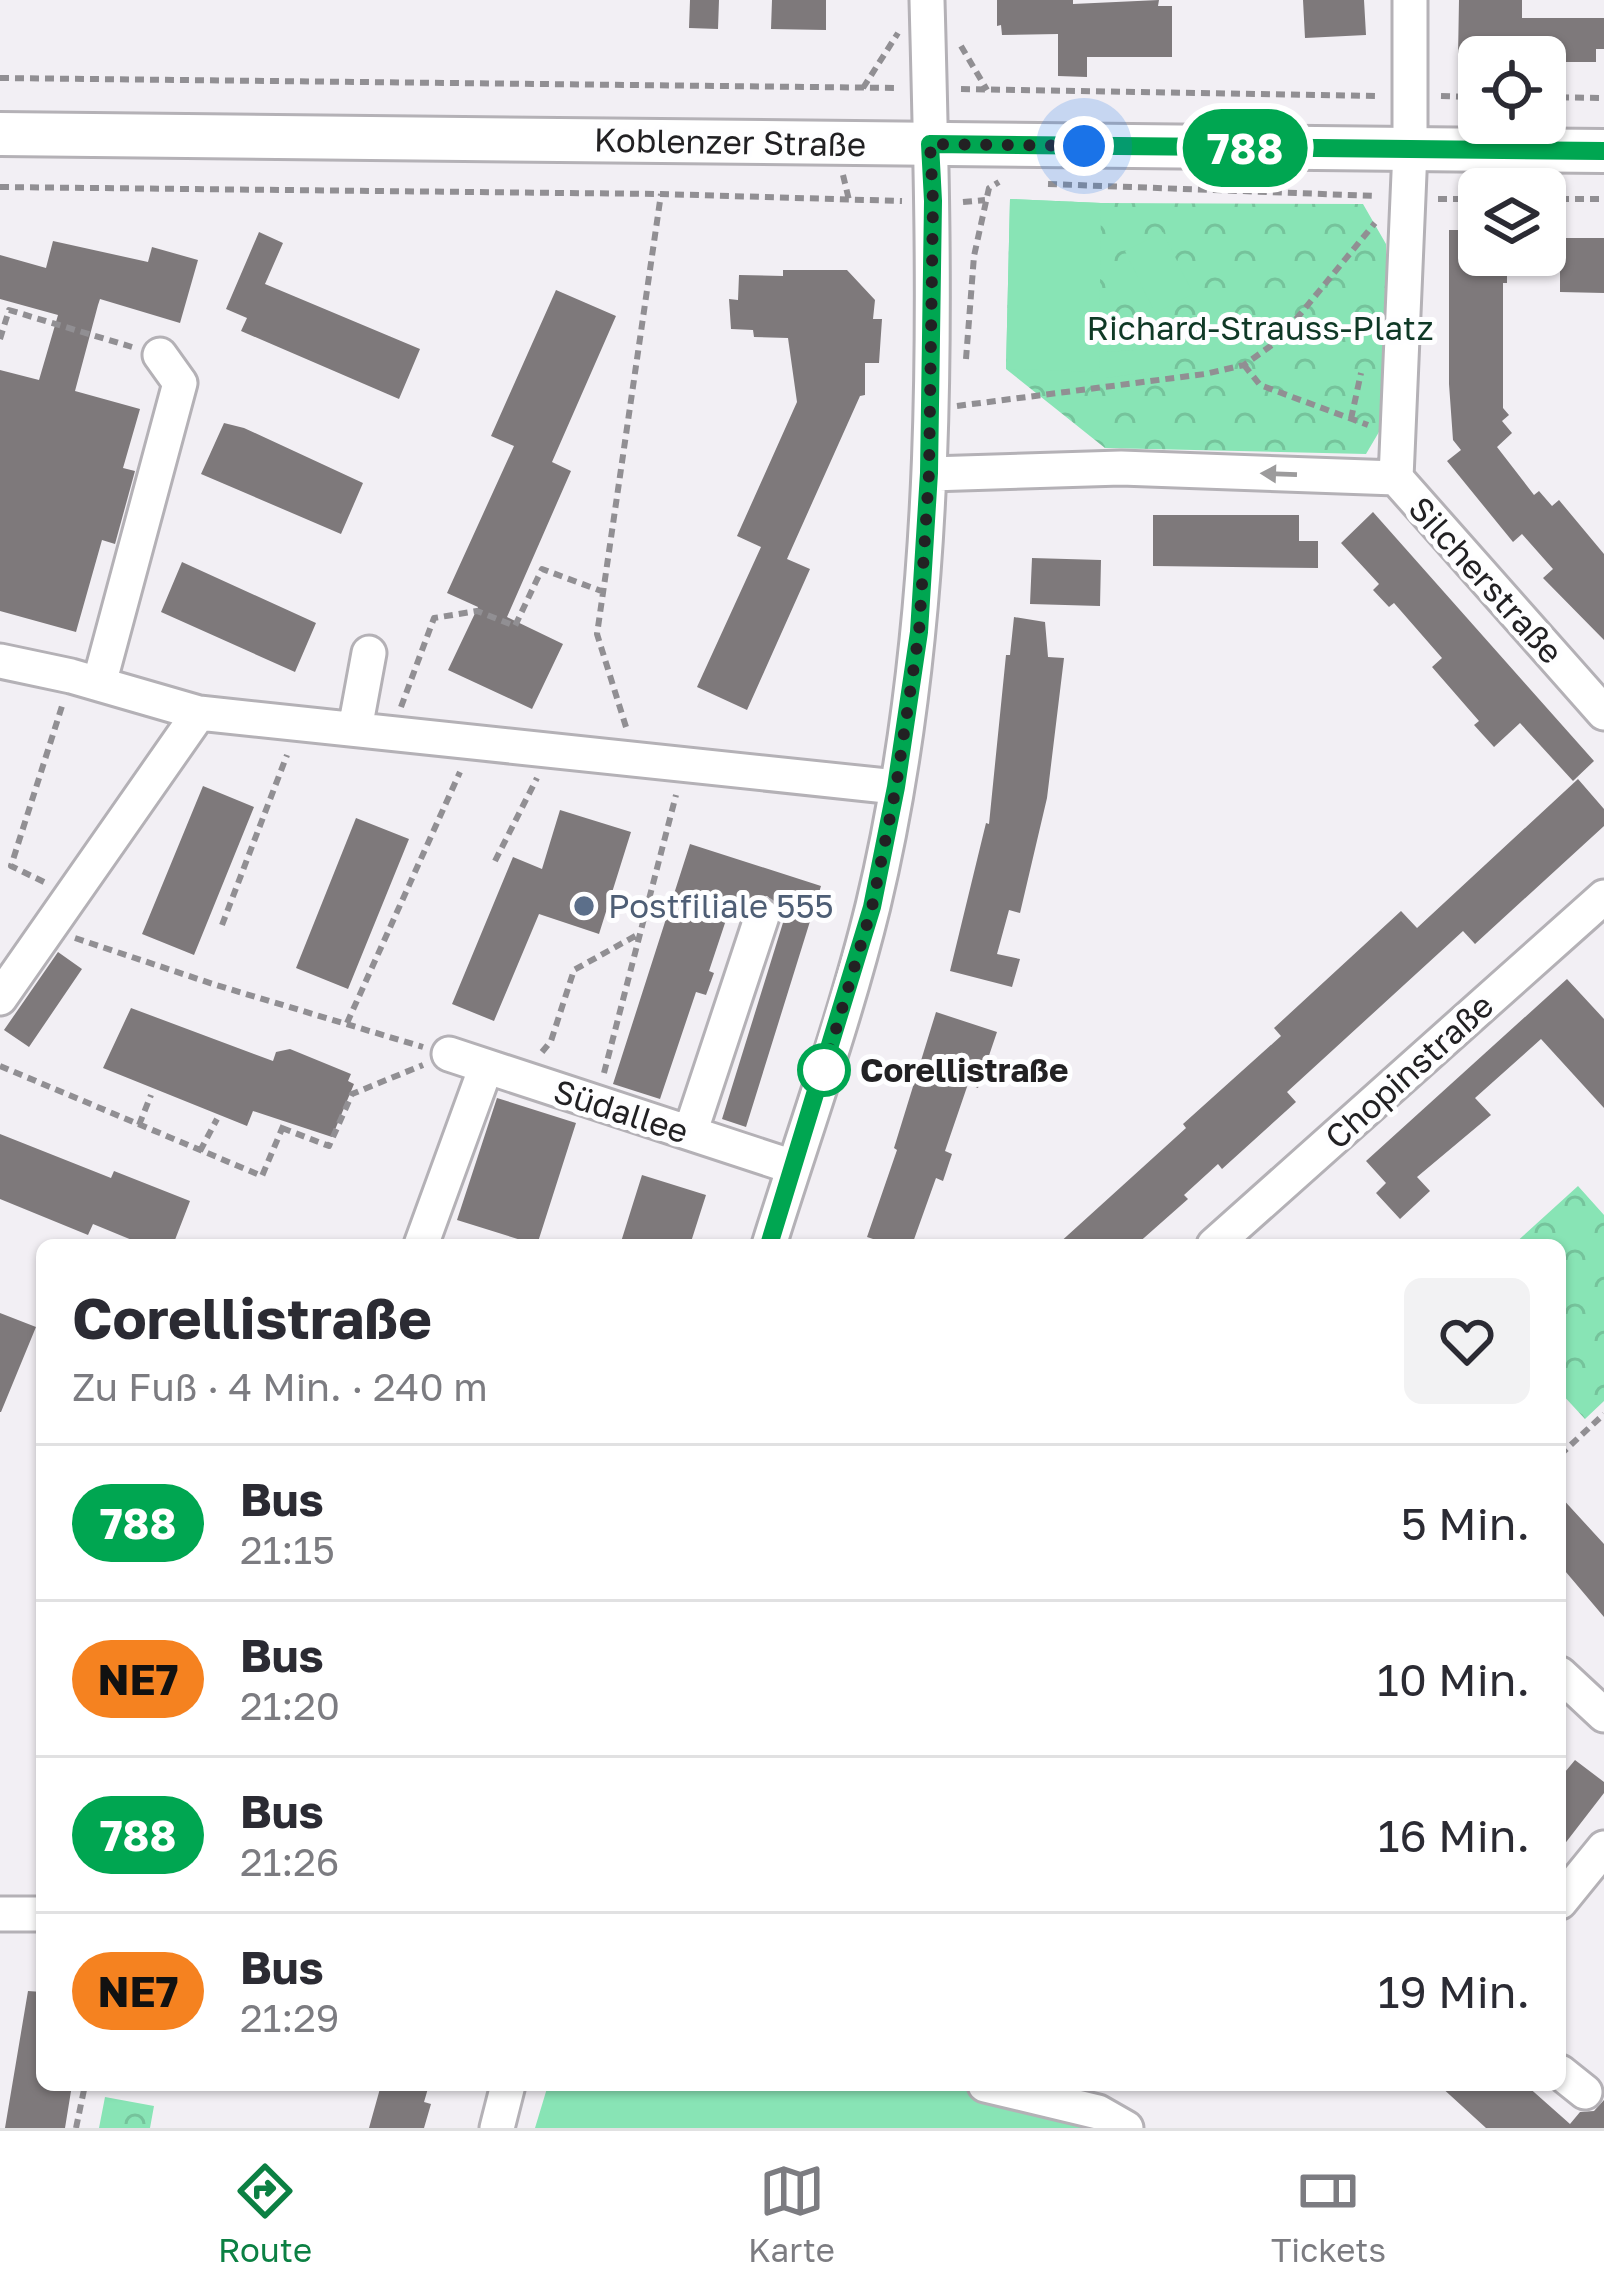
<!DOCTYPE html>
<html lang="de">
<head>
<meta charset="utf-8">
<style>
	:root { --surface:#fff; --page:#f2f2f3; --text:#2b2b33; --muted:#7c7c81; --line:#e1e1e2; --accent:#0b8043 }
	body { margin:0; font-family:"Golos Text",sans-serif; background:var(--page); color:var(--text); height:100vh; display:flex; flex-direction:column; font-size:45px; white-space:nowrap }
	* { box-sizing:border-box; margin:0 }
	p { font-size:39px; color:var(--muted) }
	.icon { flex:none; width:66px; height:66px; fill:none; stroke:currentColor; stroke-width:2; stroke-linecap:round; stroke-linejoin:round }
	.map { position:relative; flex:1; overflow:hidden }
	.drawer { position:absolute; left:36px; top:1239px; width:1530px; height:852px; display:flex; flex-direction:column; background:var(--surface); border-radius:18px; box-shadow:0 3px 9px #0004 }
	.drawer>* { flex:none }
	.badge { padding:0 24px; border-radius:39px; font-size:42px; line-height:78px }
	.fabs { position:absolute; left:1458px; top:36px; display:grid; gap:24px }
	.fabs a { display:grid; place-items:center; width:108px; height:108px; border-radius:18px; background:var(--surface); box-shadow:0 3px 9px #0004; font-size:60px }
	.you { position:absolute; width:60px; height:60px; margin:-30px; border:9px solid #fff; border-radius:50%; background:#1a73e8; box-shadow:0 0 0 18px #1a73e833 }
	.map>.badge { position:absolute; translate:-50% -50%; box-shadow:0 0 0 6px #fff }
	.round { display:grid; place-items:center; flex:none; width:126px; height:126px; border-radius:18px; background:var(--page) }
	.head { display:flex; align-items:center; justify-content:space-between; height:204px; padding:0 36px }
	h1 { font-size:57px; font-weight:700; line-height:90px }
	ul { padding:0; list-style:none }
	li { display:flex; align-items:center; gap:36px; height:156px; padding:0 36px; border-top:3px solid var(--line) }
	li div { flex:1 }
	li b { display:block; font-size:45px }
	li em { font-style:normal }
	li .badge { min-width:132px; font-weight:700; text-align:center }
	.dock { display:flex; justify-content:space-around; align-items:center; height:168px; border-top:3px solid var(--line); background:var(--surface); font-size:33px; color:var(--muted) }
	.dock a { display:grid; justify-items:center; gap:6px }
	.dock .current { color:var(--accent) }
	.map>svg:first-child { display:block }
</style>
</head>
<body>
<div class="map">
<svg width="1604" height="2128" viewBox="0 0 1604 2128">
	<defs>
		<pattern id="park-crowns" width="20" height="18" patternUnits="userSpaceOnUse" patternTransform="scale(3)"><rect width="20" height="18" fill="#88e4b5"/><path d="M2 6a3 3 0 1 1 6 0M12 15a3 3 0 1 1 6 0" fill="none" stroke="#75c39b"/></pattern>
	</defs>
	<rect width="100%" height="100%" fill="#f2eff4"/>
	<path fill="url(#park-crowns)" d="M1010,199L1101,203L1363,204L1386,244V420L1366,454L1105,448L1006,369Z
		M1578,1186L1604,1215V1401L1585,1419L1560,1392V1245H1513Z
		M105,2097L154,2106L150,2128H99Z"/>
	<path fill="#88e4b5" d="M1010,199L1101,203L1099,372L1006,369Z
		M1163,232L1193,294L1155,313L1125,251Z
		M1148,349V372L1106,378V352Z
		M548,2085H988L1138,2128H535Z"/>
	<path fill="#7e797b" d="M690,0H719L718,29L689,28Z
		M772,0H826V30L771,29Z
		M997,0H1073V4L1159,0L1158,6H1172V57H1087V77L1058,76V34L1002,35L1001,25L997,26Z
		M1303,0H1364L1366,35L1305,38Z
		M1459,0H1522V18H1604V49H1596V62H1545V57H1458Z
		M1449,230H1479V255H1507V283H1503V408L1509,415L1502,421L1512,433L1497,447L1534,495L1539,491L1552,506L1559,500L1604,554V640L1543,578L1553,569L1522,534L1513,542L1447,461L1461,450L1453,440L1449,384Z
		M259,232L283,243L265,284L420,349L399,399L241,331L247,318L226,309Z
		M1545,238H1604V293L1560,292V264L1545,263Z
		M53,241L148,262L152,247L198,260L180,323L100,299L98,305L75,391L140,409L123,468L135,471L115,544L102,540L76,632L0,611V370L39,380L58,315L0,299V255L46,268Z
		M783,270H847L875,300L873,319H882L879,363H865V395L860,396L787,559L810,569L747,710L697,687L761,547L737,536L797,402L788,338L754,337L753,330L731,329L729,299L738,300L739,275L783,276Z
		M556,290L616,316L552,462L571,471L507,617L563,644L532,709L448,670L478,607L447,593L514,446L491,436Z
		M224,423L244,428L363,483L341,534L201,474Z
		M1373,512L1594,761L1573,781L1520,723L1494,747L1474,725L1479,721L1432,667L1442,658L1394,603L1389,607L1373,590L1379,584L1341,543Z
		M1153,515H1299V541H1318V568L1153,566Z
		M1032,558L1101,560L1100,606L1030,604Z
		M182,562L316,623L295,672L161,612Z
		M1014,617L1045,622L1048,657L1064,658L1047,798L1020,913L1009,910L997,954L1020,959L1012,987L950,971L986,823L989,824L1006,655H1010Z
		M1578,779L1604,809V826L1475,944L1463,931L1287,1092L1296,1102L1222,1169L1218,1164L1184,1195L1188,1199L1136,1245H1057L1186,1128L1183,1124L1281,1036L1274,1028L1401,911L1417,928Z
		M203,786L254,807L194,955L142,934Z
		M560,810L631,832L599,934L539,914L494,1021L452,1004L513,857L542,869Z
		M356,818L409,839L348,989L296,968Z
		M690,844L821,886L746,1127L722,1119L786,913L767,896L747,901L738,898L731,918L727,917L709,971L714,973L706,995L696,992L660,1099L613,1084Z
		M58,952L82,969L29,1047L4,1030Z
		M1567,979L1604,1019V1108L1541,1039L1475,1098L1491,1115L1417,1177L1430,1191L1400,1219L1376,1193L1386,1183L1366,1161Z
		M131,1008L273,1061L276,1052L290,1049L351,1074L348,1081L354,1084L332,1137L253,1111L247,1126L103,1068Z
		M936,1012L997,1032L978,1088L968,1084L945,1151L952,1154L943,1181L936,1178L912,1245H891L867,1237L897,1150L894,1148Z
		M497,1098L576,1123L537,1245L457,1220Z
		M0,1134L111,1178L114,1171L190,1201L173,1245H144L93,1224L88,1235L0,1199Z
		M642,1175L706,1195L690,1245H620Z
		M0,1313L36,1327L1,1412H0Z
		M1560,1496L1604,1544V1617L1560,1565Z
		M1575,1760L1604,1782V1793L1560,1850V1778Z
		M28,1991L42,1992V2085H72L65,2128H5Z
		M381,2085H429L424,2102L431,2104L424,2128H369Z
		M1439,2085H1526L1570,2124L1580,2112L1594,2111L1604,2100V2128H1486Z"/>
	<g fill="none" stroke-linecap="round" stroke-linejoin="round">
		<defs>
			<path id="minor" d="M1410,0V150L1396,478L1604,713
				M930,474L1121,468L1396,478
				M0,661L71,676L199,713L896,787
				M99,684L180,383L160,355
				M355,729L369,653
				M0,998L199,713
				M449,1054L793,1167
				M690,1133L762,916
				M421,1245L486,1067
				M769,1245C804,1133 845,1020 873,906C944,610 935,302 927,0
				M1214,1245L1604,897
				M1560,1674L1604,1715
				M1560,1902L1604,1848
				M0,1914H42
				M1560,2072L1585,2092
				M985,2085L1098,2112L1126,2128
				M497,2128L508,2085"/>
			<path id="major" d="M0,134L1604,151"/>
		</defs>
		<use href="#minor" stroke="#b4b1b6" stroke-width="39"/>
		<use href="#major" stroke="#b4b1b6" stroke-width="48"/>
		<path stroke="#918f93" stroke-width="6" stroke-dasharray="9 6" stroke-linecap="butt" d="M961,46L987,90
			M0,78L899,88
			M863,88L898,33
			M961,89L1379,96
			M1441,96L1479,97
			M1545,97L1604,98
			M843,175L849,200
			M1048,184L1377,196
			M0,187L661,194L902,201
			M1438,199H1479
			M1545,199H1604
			M963,202L985,200
			M0,339L9,310L132,347
			M966,359L974,256L989,188L999,182
			M1244,365L1260,385L1368,425
			M957,406L1205,374L1244,365L1279,340L1375,223
			M1351,419L1361,373
			M401,707L434,618L477,611L515,626L542,569L604,592
			M626,727L597,634L661,194
			M495,861L537,778
			M44,882L11,866L63,703
			M222,925L287,755
			M75,938L216,985L423,1047
			M347,1023L460,772
			M542,1052L551,1041L574,970L637,935
			M0,1066L262,1176L284,1124
			M604,1073L676,795
			M139,1125L151,1095
			M282,1128L329,1146L352,1094L423,1065
			M200,1151L217,1119
			M1560,1455L1604,1414
			M76,2128L85,2085"/>
		<use href="#minor" stroke="#fff" stroke-width="33"/>
		<use href="#major" stroke="#fff" stroke-width="42"/>
	</g>
	<defs><path id="oneway-solid" d="M-6-.8H1V-3.2L6.5 0L1 3.2V.8H-6Z" transform="scale(3)"/></defs>
	<use fill="#9c9b9c" href="#oneway-solid" transform="translate(1279 474) rotate(-178)"/>
	<g fill="none" stroke-linecap="round" stroke-linejoin="round">
		<defs>
			<path id="line" d="M769,1245L872,907L896,787L919,632L929,473L933,201L930,144L1604,151"/>
		</defs>
		<use href="#line" stroke="#fff" stroke-width="27"/>
		<use href="#line" stroke="#00a651" stroke-width="18"/>
		<path stroke="#222123" stroke-width="12" stroke-dasharray="0 21.6" d="M824,1070L872,907L896,787L919,632L929,473L933,201L930,144L1084,146"/>
	</g>
	<circle fill="#5c6f8a" stroke="#fefeff" stroke-width="4.5" cx="584" cy="906" r="12"/>
	<circle fill="#fff" stroke="#00a651" stroke-width="6" cx="824" cy="1070" r="24"/>
	<g text-anchor="middle" stroke-width="10" stroke-linejoin="round" paint-order="stroke">
		<g font-size="33" fill="#222123" stroke="#fefeff">
			<text transform="translate(730 142) rotate(1)" y="12">Koblenzer Straße</text>
			<text transform="translate(1486 580) rotate(48)" y="12">Silcherstraße</text>
			<text transform="translate(1409 1071) rotate(-42)" y="12">Chopinstraße</text>
			<text transform="translate(621 1111) rotate(18)" y="12">Südallee</text>
		</g>
		<g font-size="33" fill="#0f3926" stroke="#fefeff">
			<text x="1260" y="340">Richard-Strauss-Platz</text>
		</g>
		<g font-size="33" fill="#4e5e75" stroke="#fefeff" text-anchor="start">
			<text x="608" y="918">Postfiliale 555</text>
		</g>
		<g font-size="33" font-weight="bold" fill="#222123" stroke="#fefeff" text-anchor="start">
			<text x="860" y="1082">Corellistraße</text>
		</g>
	</g>
</svg>
<div class="fabs">
<a><svg class="icon" aria-label="locate" viewBox="0 0 24 24"><circle cx="12" cy="12" r="6"/><path d="M12 2v4M12 18v4M2 12h4M18 12h4"/></svg></a>
<a><svg class="icon" aria-label="layers" viewBox="0 0 24 24"><path d="M12 4l9 5-9 5-9-5zM3 14l9 5 9-5"/></svg></a>
</div>
<div class="you" style="left:1084px;top:146px"></div>
<b class="badge" style="left:1245px;top:148px;background:#00a651;color:#fff">788</b>
<section class="drawer">
<div class="head"><div><h1>Corellistraße</h1><p>Zu Fuß · 4 Min. · 240 m</p></div><a class="round"><svg class="icon" aria-label="heart" viewBox="0 0 24 24"><path d="M12 20l-8-8c-3-5 5-10 8-4 3-6 11-1 8 4z"/></svg></a></div>
<ul>
<li><span class="badge" style="background:#00a651;color:#fff">788</span><div><b>Bus</b><p>21:15</p></div><em>5 Min.</em></li>
<li><span class="badge" style="background:#f58220;color:#111">NE7</span><div><b>Bus</b><p>21:20</p></div><em>10 Min.</em></li>
<li><span class="badge" style="background:#00a651;color:#fff">788</span><div><b>Bus</b><p>21:26</p></div><em>16 Min.</em></li>
<li><span class="badge" style="background:#f58220;color:#111">NE7</span><div><b>Bus</b><p>21:29</p></div><em>19 Min.</em></li>
</ul>
</section>
</div>
<nav class="dock">
<a class="current"><svg class="icon" aria-label="directions" viewBox="0 0 24 24"><path d="M12 3l9 9-9 9-9-9zM9 14v-3h6M13 9l2 2-2 2"/></svg>Route</a>
<a><svg class="icon" aria-label="map" viewBox="0 0 24 24"><path d="M3 6l6-2 6 2 6-2v14l-6 2-6-2-6 2zM9 4v14M15 6v14"/></svg>Karte</a>
<a><svg class="icon" aria-label="tickets" viewBox="0 0 24 24"><path d="M3 7h18v10H3zM15 7v10"/></svg>Tickets</a>
</nav>
</body>
</html>
